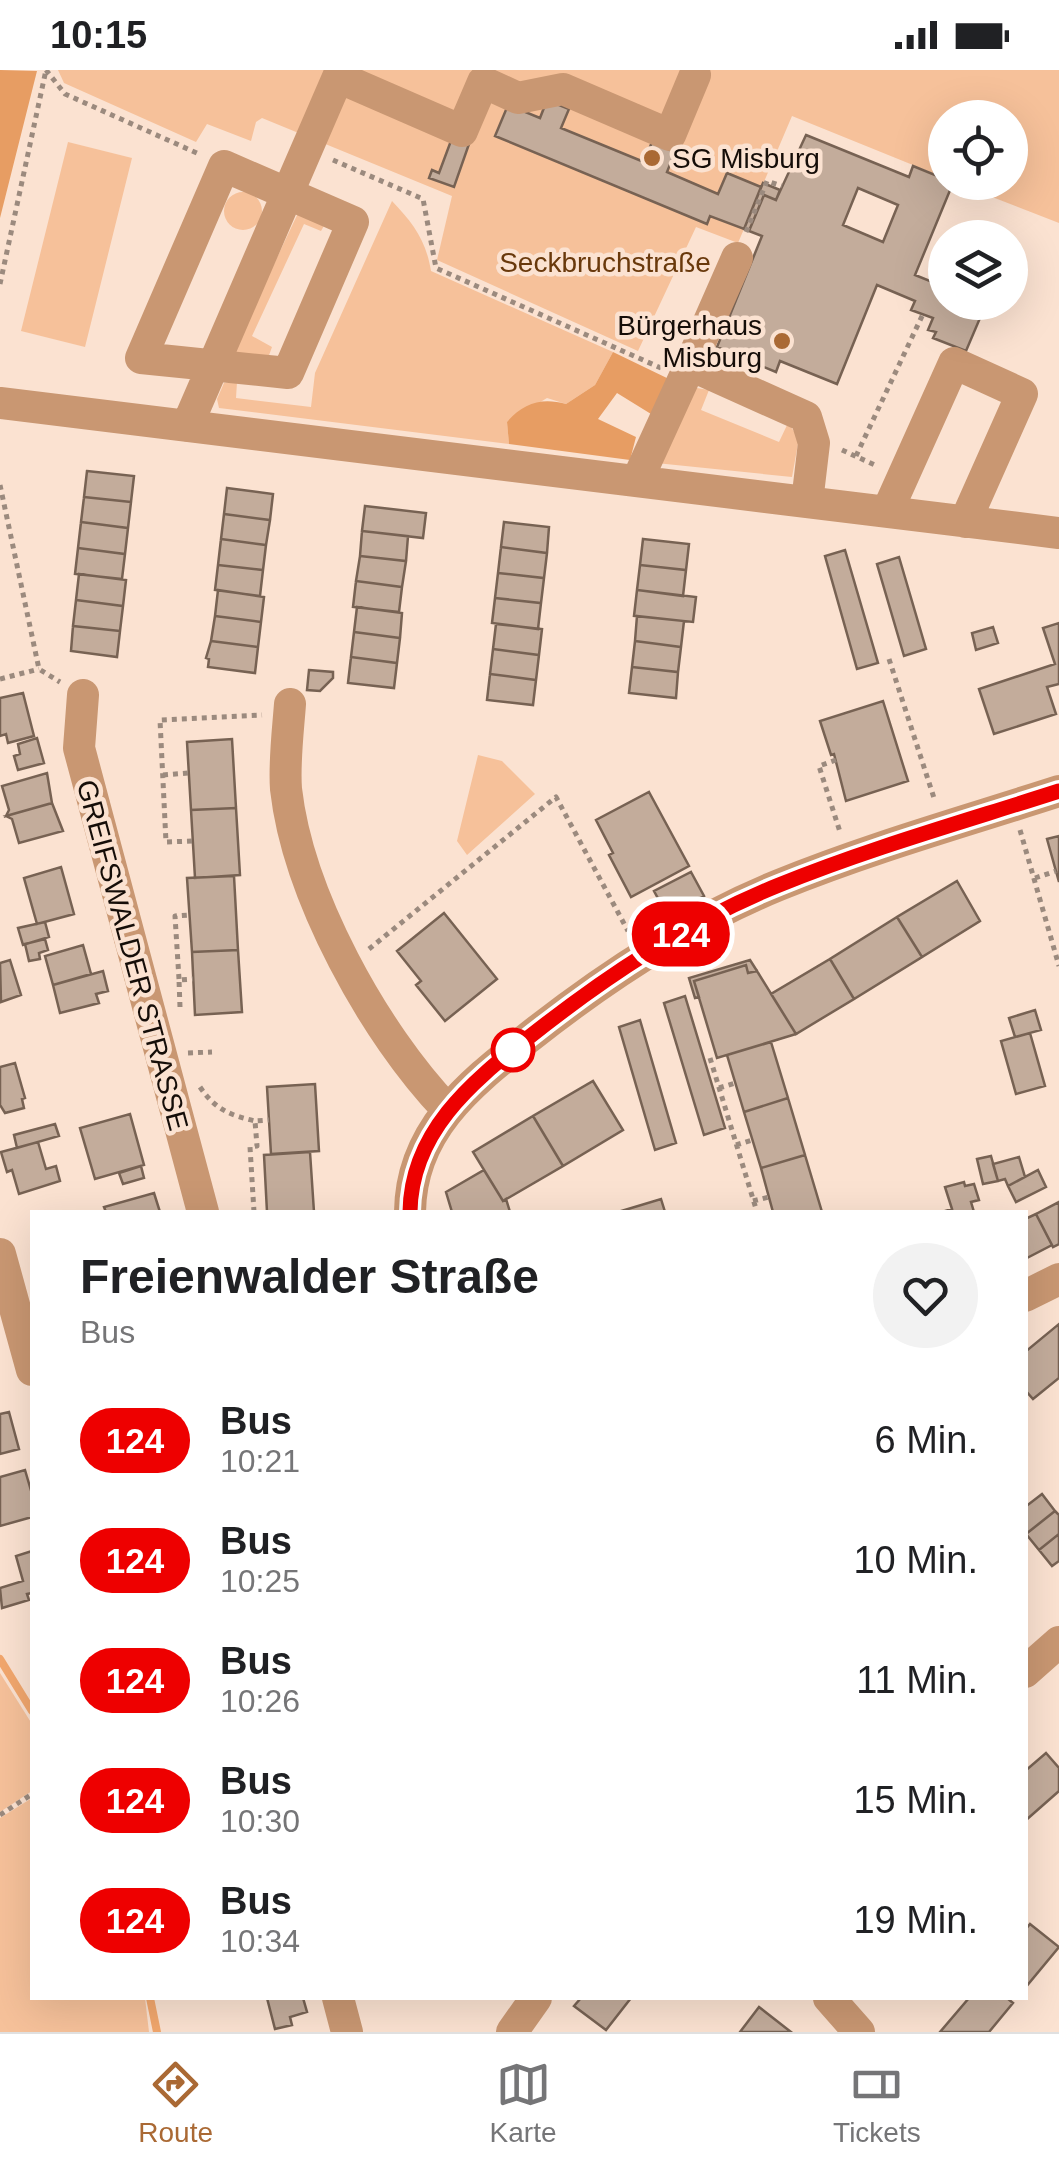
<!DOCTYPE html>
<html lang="de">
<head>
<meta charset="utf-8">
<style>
	:root { --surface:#fff; --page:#f2f2f2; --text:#202124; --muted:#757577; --line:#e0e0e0; --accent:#aa6934 }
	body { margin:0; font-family:Arial,sans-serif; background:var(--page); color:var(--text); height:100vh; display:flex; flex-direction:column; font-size:38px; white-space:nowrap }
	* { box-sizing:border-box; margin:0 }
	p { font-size:32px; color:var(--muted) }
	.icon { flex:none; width:55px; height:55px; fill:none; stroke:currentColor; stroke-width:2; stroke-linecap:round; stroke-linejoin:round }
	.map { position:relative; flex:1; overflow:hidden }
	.side { position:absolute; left:30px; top:1140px; width:998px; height:790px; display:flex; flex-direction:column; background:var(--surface); border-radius:0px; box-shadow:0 10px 40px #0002 }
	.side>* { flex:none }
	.badge { padding:0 20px; border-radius:32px; font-size:35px; line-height:65px }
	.controls { position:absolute; left:928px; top:30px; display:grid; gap:20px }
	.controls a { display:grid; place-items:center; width:100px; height:100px; border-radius:50%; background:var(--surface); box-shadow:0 10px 40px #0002; font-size:50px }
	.map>.badge { position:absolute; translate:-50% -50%; box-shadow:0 0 0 5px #fff }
	.round { display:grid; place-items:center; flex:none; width:105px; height:105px; border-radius:52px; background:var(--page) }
	.headline { display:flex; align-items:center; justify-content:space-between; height:170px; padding:0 50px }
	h1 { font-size:48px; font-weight:700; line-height:75px }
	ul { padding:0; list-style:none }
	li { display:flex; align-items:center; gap:30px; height:120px; padding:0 50px }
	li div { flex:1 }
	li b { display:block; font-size:38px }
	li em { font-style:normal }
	li .badge { min-width:110px; font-weight:700; text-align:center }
	.status { display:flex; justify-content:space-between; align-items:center; height:70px; padding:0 50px; background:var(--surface); direction:ltr }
	.status svg { height:28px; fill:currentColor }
	.tabs { display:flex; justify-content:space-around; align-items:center; height:140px; border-top:2px solid var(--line); background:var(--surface); font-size:28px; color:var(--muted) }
	.tabs a { display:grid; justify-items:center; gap:5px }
	.tabs .selected { color:var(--accent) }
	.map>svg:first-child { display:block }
</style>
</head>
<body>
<div class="status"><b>10:15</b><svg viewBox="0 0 49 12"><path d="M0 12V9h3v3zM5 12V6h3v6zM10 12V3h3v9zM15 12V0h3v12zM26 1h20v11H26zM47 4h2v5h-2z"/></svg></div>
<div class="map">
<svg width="1059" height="1962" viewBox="0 0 1059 1962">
	<rect width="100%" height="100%" fill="#fbe2d1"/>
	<path fill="#f6c19a" d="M58,0H1059V153L956,113L1010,112V48H945V108L792,46L738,173L696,157L638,281L437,190L452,126L262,48L256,52L251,71L207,54L196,72L64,13Z
		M68,72L132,88L85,277L21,261Z
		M224 141a19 19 0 1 1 38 0a19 19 0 1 1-38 0Z
		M392,131C413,153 426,170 431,201L613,282L595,315L566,334L547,328L507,352L509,374L219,338L217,329L224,313L237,312L236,328L311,337L315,303Z
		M299,141L325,154L321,161L304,154L252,266L272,277L268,288L231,285Z
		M697,318L709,320L701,340L779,372L788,353L799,368L792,407L656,393L693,320Z
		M478,685L502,691L535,724L467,785L457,771Z
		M0,1603L32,1654V1721L0,1742Z
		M32,1728V1928H145L149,1962H0V1748Z"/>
	<path fill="#e79d63" d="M0,0L37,1L0,148Z
		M613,282L671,310L651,344L617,323L598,349L636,367L630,390L509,374L507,352C523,333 542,327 566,334L595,315Z"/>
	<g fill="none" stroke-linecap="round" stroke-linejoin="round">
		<path stroke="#f2a76d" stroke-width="8" d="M0,1589L32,1641
			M150,1928L157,1962"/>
	</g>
	<path fill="#c3ac9b" stroke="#776253" stroke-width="2.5" fill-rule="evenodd" d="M547,30L569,39L561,58L644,92L652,72L675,82L667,102L718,124L727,103L761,117L744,159L710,146L707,154L495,66L508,35L540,48Z
		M806,65L909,107L913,96L945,109V112L953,113L915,205L945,217V232L986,234L966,281L933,268L936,262L928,260L933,248L911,240L915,231L877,215L837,314L780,291L776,302L759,295L757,299L732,289L734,284L717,277L762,166L749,161L764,125L776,130ZM858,118L898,135L883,172L843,155Z
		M452,68L469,74L454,117L429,108L432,100L439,103Z
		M763,113L780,120L776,130L764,125L749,161L744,159Z
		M87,401L134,406L131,432L84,427Z
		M227,418L273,424L270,450L224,444Z
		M84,427L131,432L128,458L81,452Z
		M365,436L426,443L423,468L362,461Z
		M224,444L270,450L266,475L221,469Z
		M81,452L128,458L125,484L78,478Z
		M504,452L549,457L547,483L501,477Z
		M362,461L408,466L406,491L360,486Z
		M221,469L266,475L263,500L218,495Z
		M643,469L689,474L686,500L640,495Z
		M501,477L547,483L544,508L498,503Z
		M78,478L125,484L122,509L75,504Z
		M845,480L878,593L857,599L825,486Z
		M360,486L406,491L402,517L356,511Z
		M899,487L926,579L904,586L877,494Z
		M218,495L263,500L260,526L215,520Z
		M640,495L686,500L683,526L637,520Z
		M498,503L544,508L541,533L495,528Z
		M79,504L126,510L123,536L76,530Z
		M356,511L402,517L399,542L353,537Z
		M218,520L264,527L261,552L215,546Z
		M637,520L696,527L693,552L634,546Z
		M495,528L541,533L538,559L492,553Z
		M76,530L123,536L120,561L73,556Z
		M357,537L402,543L400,568L354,562Z
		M215,546L261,552L258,577L211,571Z
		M637,546L684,551L681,577L635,571Z
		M1059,553V614L1047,617L1056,644L994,664L979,619L1055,594L1043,558Z
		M496,554L542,559L539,585L493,579Z
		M73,556L120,561L117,587L71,581Z
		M993,557L998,573L976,580L972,563Z
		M354,562L400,568L397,593L351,587Z
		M211,571L258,577L255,603L208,597L209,589L206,588Z
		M635,571L681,577L678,602L632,597Z
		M493,579L539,585L536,610L490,604Z
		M351,587L397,593L394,618L348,613Z
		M632,597L678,602L676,628L629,623Z
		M309,600L333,602V608L320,621L307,620Z
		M490,604L536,610L533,635L487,630Z
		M23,623L34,666L8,673L6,664L0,666V628Z
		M883,631L908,711L846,731L834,684L831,685L820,651Z
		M37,668L44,693L18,700L14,686L20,684L18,674Z
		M232,669L236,738L191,740L187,672Z
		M47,703L52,733L6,746L9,740L2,716Z
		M649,722L689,796L631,827L609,785L613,783L596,750Z
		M52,733L63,761L19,773L12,749L6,746Z
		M236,738L240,805L195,808L191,740Z
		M1059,766V812L1047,769Z
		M61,797L74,844L37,854L24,808Z
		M691,802L704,826L667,845L654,821Z
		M234,806L238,880L192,882L187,808Z
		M957,811L980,851L922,887L897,847Z
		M444,843L497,909L445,951L416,915L421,911L397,881Z
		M897,847L922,887L854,929L830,889Z
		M45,852L49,867L23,875L18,858Z
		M45,869L48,880L39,883L40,889L29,891L25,874Z
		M83,875L91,904L53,915L45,886Z
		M238,880L242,942L195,945L192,882Z
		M830,889L854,929L796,964L771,924Z
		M10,890L21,925L1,932L0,893Z
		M750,890L757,901L748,903L746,895L694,911L699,927L695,928L689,908Z
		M746,895L748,903L757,901L796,964L717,988L694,911Z
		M103,901L108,921L96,924L99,933L60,943L53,915Z
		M685,926L725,1058L704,1065L664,933Z
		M1035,940L1041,960L1015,967L1009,948Z
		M640,950L676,1073L655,1080L619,957Z
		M1030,963L1045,1016L1016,1024L1001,971Z
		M771,972L788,1028L744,1042L727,985Z
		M15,993L25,1028L22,1029L24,1038L5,1043L0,1035V997Z
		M593,1011L623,1060L563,1096L533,1046Z
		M315,1014L319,1081L271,1084L267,1017Z
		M788,1028L805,1085L761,1098L744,1042Z
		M130,1044L144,1095L95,1109L80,1058Z
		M533,1046L563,1096L503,1131L473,1082Z
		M55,1054L59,1066L17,1078L14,1065Z
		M38,1072L46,1099L56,1096L60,1111L19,1124L12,1100L7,1102L1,1082Z
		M310,1082L314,1142H267L264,1085Z
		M805,1085L822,1142H773L761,1098Z
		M991,1086L998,1111L983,1114L977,1089Z
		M1019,1087L1025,1107L1008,1116L1005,1109L998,1111L993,1094Z
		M141,1096L144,1108L123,1114L119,1103Z
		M484,1100L503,1131L506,1129L510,1142H452L446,1122Z
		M1038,1100L1046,1117L1016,1132L1008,1116Z
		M964,1112L965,1116L974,1114L979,1130L971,1132L974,1142H942L952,1139L945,1117Z
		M154,1123L160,1142H106L104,1137Z
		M661,1129L665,1142H618Z
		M1059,1132V1174L1053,1177L1036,1144Z
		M1036,1144L1052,1175L1025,1189V1149Z
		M1059,1254V1308L1033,1329L1025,1320V1282Z
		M9,1342L19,1379L0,1384V1344Z
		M25,1400L32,1424V1447L0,1456V1407Z
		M1042,1424L1055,1441L1026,1464L1025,1437Z
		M1055,1441L1059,1445V1464L1039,1480L1026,1464Z
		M1059,1464V1491L1052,1496L1039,1480Z
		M32,1481V1523L27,1524L29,1530L2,1538L0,1518L23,1511L16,1486Z
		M1046,1683L1059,1698V1721L1025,1751V1701Z
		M1030,1854L1059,1877L1025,1918V1860Z
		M267,1928H303L307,1942L290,1947L292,1955L275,1959Z
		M581,1928H631L606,1960L574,1936Z
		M969,1928H1007L1013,1933L989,1962H940Z
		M759,1937L791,1962H740Z"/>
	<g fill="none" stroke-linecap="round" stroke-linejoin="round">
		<path stroke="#9b8a7e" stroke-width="5" stroke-dasharray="5 5" stroke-linecap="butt" d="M46,0L65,24L199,84
			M333,90L423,129L436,198L661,298
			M746,162L767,111L782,116
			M0,214L46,0
			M842,380L877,396
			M856,386L923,244
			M0,415L39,599L60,612
			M889,589L935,731
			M0,609L39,599
			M836,690L819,696L840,762
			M163,705L188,703
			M1020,760L1059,896
			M192,771L166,772L160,650L262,645
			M1035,808L1056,801
			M369,879L556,727L628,861
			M179,909L175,846L189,845
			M180,937L179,910L193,909
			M188,983L212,982
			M710,988L757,1142
			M200,1017C215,1039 229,1045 255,1051
			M719,1018L735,1013
			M736,1075L752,1070
			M753,1131L769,1127
			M254,1142L250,1077L257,1076L255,1051L269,1050
			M0,1745L32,1724"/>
		<path stroke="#c99772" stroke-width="32" d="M224,96L353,152L288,303L141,288Z
			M690,295L737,188
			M0,333L1059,463
			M187,356L338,7L462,61L483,12L518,28L563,19L670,65L695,5
			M637,411L690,295L806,347L814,373L807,432
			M887,442L954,293L1022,324L965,452
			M83,625L79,678L203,1142
			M290,634C288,661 284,692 286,719C298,825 374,963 447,1039
			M410,1142C411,1060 469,1015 528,968C605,907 688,852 779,815C870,778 966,751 1059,721
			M0,1184L32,1300
			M1025,1226L1059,1209
			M1025,1602L1059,1572
			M338,1928L347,1962
			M829,1928L859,1962
			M512,1962L536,1928"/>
	</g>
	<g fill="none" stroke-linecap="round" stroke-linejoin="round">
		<defs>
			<path id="line" d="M410,1142C411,1063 470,1013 528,968C605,907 687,852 779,815C870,778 966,751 1059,721"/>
		</defs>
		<use href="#line" stroke="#fff" stroke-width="22"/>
		<use href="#line" stroke="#e00" stroke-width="15"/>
	</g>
	<g fill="#aa6934" stroke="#fbe2d1" stroke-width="4">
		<circle cx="652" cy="88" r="10"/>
		<circle cx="782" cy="271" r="10"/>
	</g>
	<circle fill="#fff" stroke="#e00" stroke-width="5" cx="513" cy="980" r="20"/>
	<g text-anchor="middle" stroke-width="9" stroke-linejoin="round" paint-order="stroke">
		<g font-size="28" fill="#150d08" stroke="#fbe2d1" text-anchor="start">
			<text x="672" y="98">SG Misburg</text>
			<text x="762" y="265" text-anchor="end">Bürgerhaus<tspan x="762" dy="32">Misburg</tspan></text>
		</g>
		<g font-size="28" fill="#69390c" stroke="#fbe2d1">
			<text x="605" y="202">Seckbruchstraße</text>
		</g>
		<g font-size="28" fill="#150d08" stroke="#fbe2d1">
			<text transform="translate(133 885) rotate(75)" y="10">GREIFSWALDER STRASSE</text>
		</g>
	</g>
</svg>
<div class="controls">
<a><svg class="icon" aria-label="locate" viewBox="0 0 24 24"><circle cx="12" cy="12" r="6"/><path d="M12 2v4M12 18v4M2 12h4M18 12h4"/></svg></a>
<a><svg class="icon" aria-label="layers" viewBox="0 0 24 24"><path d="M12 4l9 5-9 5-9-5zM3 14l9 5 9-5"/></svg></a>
</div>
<b class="badge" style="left:681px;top:864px;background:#e00;color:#fff">124</b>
<section class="side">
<div class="headline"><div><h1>Freienwalder Straße</h1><p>Bus</p></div><a class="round"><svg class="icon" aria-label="heart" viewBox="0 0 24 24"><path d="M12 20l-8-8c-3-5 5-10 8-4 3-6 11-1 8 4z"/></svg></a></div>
<ul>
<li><span class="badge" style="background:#e00;color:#fff">124</span><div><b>Bus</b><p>10:21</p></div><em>6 Min.</em></li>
<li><span class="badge" style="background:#e00;color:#fff">124</span><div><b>Bus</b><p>10:25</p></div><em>10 Min.</em></li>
<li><span class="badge" style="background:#e00;color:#fff">124</span><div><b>Bus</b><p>10:26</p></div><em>11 Min.</em></li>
<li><span class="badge" style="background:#e00;color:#fff">124</span><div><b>Bus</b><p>10:30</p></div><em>15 Min.</em></li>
<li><span class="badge" style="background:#e00;color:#fff">124</span><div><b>Bus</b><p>10:34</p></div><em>19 Min.</em></li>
</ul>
</section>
</div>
<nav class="tabs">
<a class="selected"><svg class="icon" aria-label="directions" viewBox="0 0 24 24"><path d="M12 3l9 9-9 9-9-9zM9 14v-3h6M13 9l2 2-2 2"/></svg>Route</a>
<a><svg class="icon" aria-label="map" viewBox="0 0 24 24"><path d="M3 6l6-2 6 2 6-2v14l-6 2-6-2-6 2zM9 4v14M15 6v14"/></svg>Karte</a>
<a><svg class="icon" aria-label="tickets" viewBox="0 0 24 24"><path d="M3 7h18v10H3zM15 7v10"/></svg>Tickets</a>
</nav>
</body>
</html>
